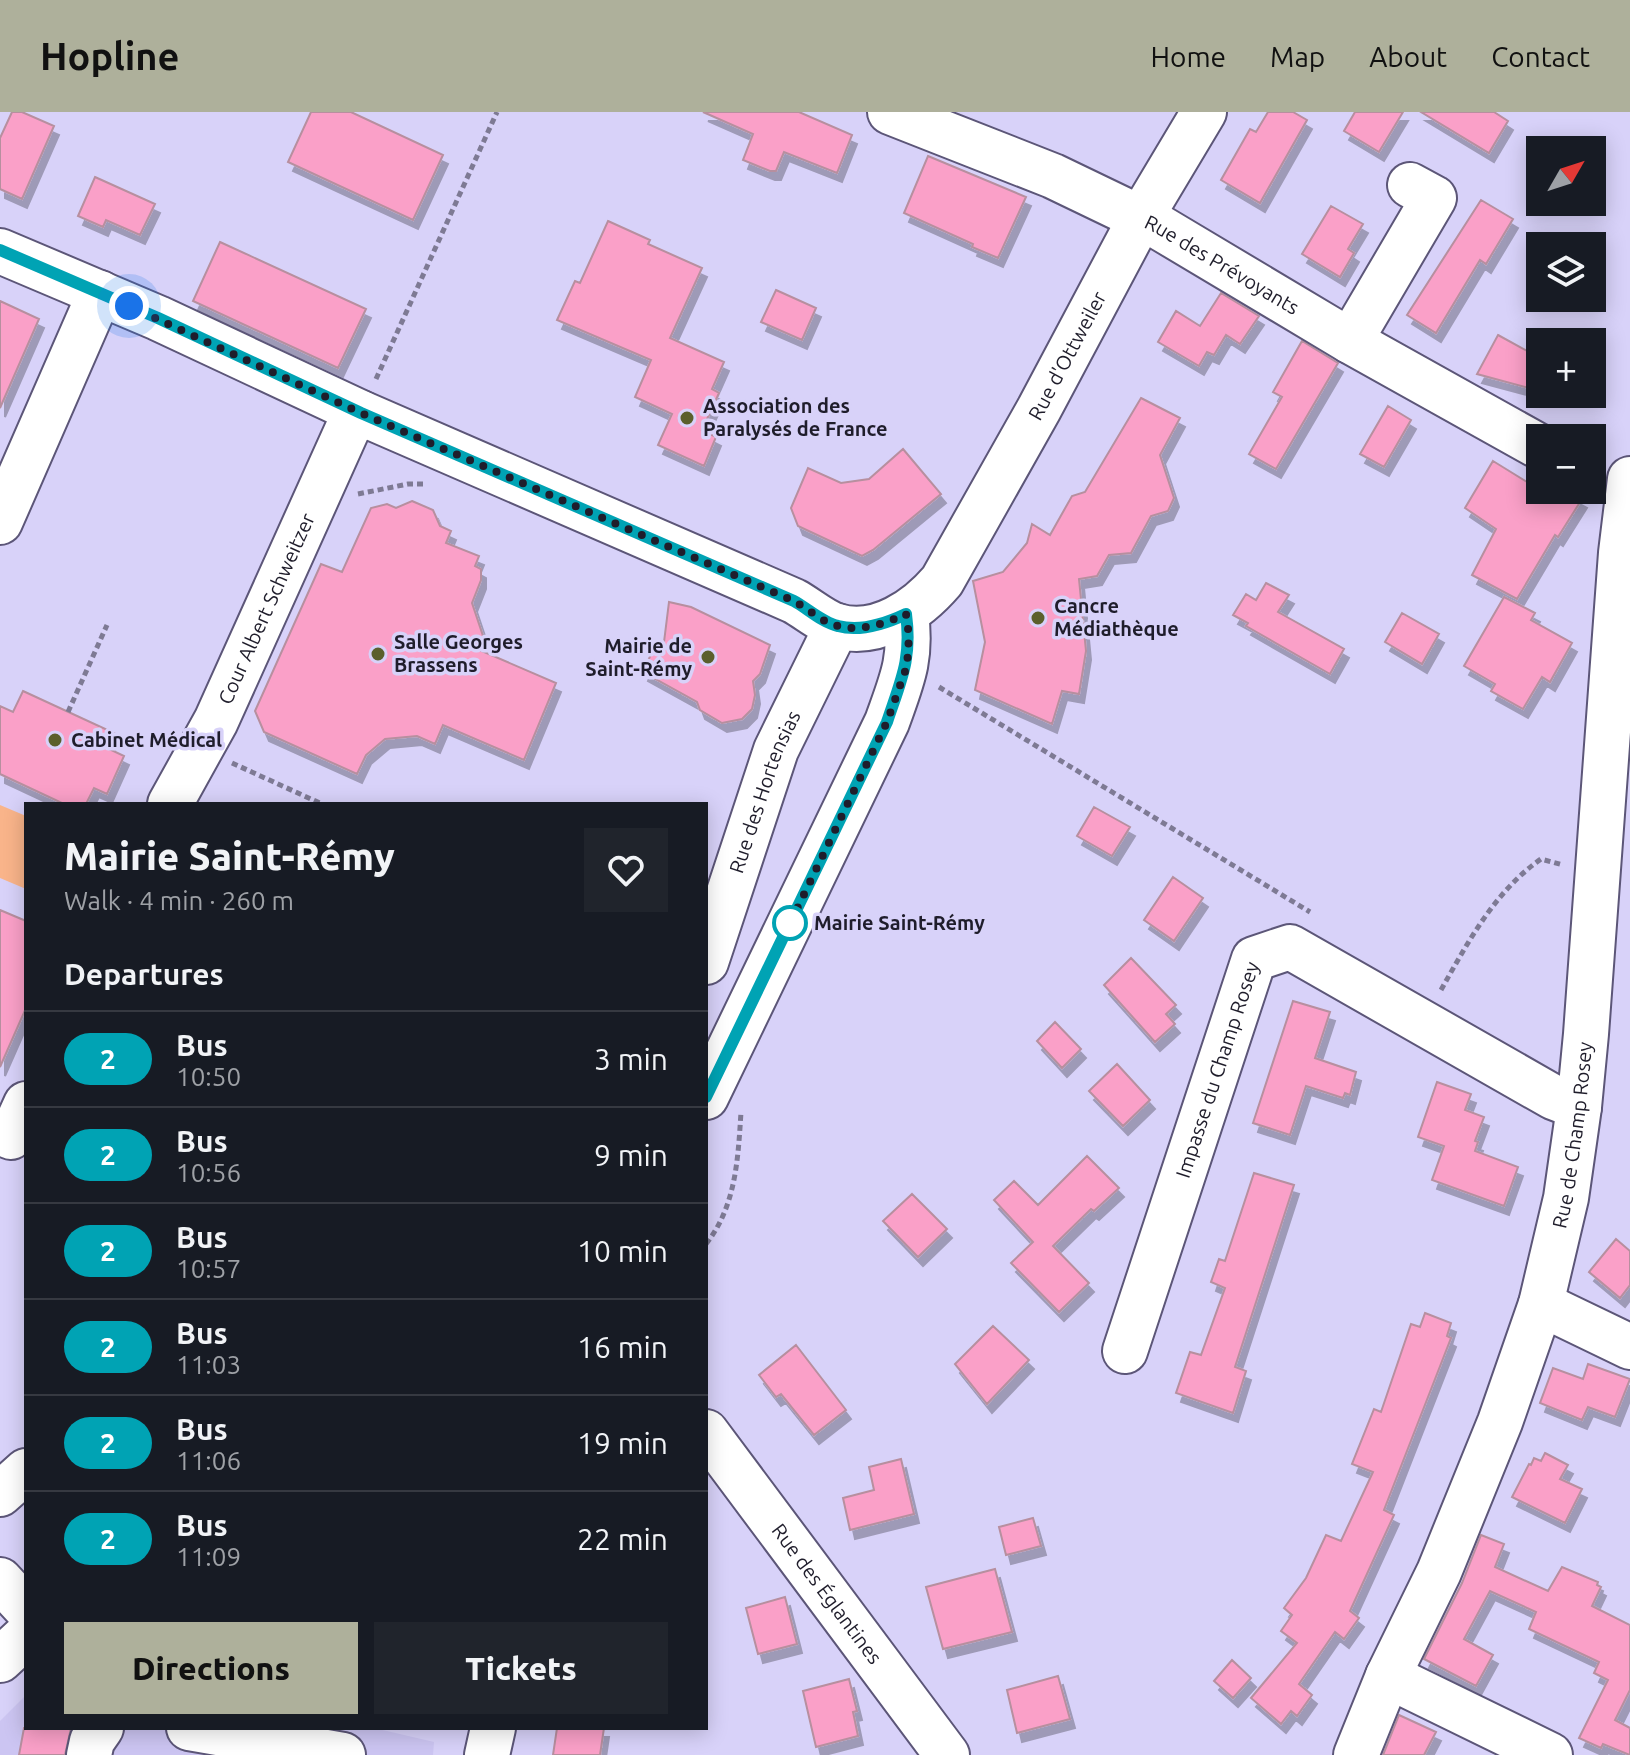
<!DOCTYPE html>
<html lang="en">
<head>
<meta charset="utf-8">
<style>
	:root { --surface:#171b24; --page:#20242c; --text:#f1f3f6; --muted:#9ea1a6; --line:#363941; --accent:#aeb09b }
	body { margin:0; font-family:Ubuntu,sans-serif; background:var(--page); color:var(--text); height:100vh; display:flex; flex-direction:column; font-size:30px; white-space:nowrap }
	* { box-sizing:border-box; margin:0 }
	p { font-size:26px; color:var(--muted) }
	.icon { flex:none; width:44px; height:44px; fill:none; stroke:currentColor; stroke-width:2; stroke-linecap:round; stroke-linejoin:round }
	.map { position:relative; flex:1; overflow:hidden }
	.panel { position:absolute; left:24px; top:690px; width:684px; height:928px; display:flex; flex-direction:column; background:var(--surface); border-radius:0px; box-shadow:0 4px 20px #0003 }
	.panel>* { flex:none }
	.badge { padding:0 16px; border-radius:26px; font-size:28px; line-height:52px }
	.needle { width:52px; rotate:51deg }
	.fabs { position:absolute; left:1526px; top:24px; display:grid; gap:16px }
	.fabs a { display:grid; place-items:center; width:80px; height:80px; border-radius:0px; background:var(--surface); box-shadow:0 4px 20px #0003; font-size:40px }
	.you { position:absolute; width:40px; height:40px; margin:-20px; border:6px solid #fff; border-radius:50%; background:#1a73e8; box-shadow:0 0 0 12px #1a73e833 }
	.map>.badge { position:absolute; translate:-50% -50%; box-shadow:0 0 0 4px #fff }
	h2 { padding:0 40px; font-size:30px; line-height:72px }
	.round { display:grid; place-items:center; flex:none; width:84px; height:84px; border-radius:0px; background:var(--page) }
	.summary { display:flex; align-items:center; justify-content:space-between; height:136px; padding:0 40px }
	h1 { font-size:38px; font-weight:800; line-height:60px }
	.action { display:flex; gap:16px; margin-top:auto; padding:16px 40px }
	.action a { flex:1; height:92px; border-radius:0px; background:var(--accent); color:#111; font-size:32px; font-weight:800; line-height:92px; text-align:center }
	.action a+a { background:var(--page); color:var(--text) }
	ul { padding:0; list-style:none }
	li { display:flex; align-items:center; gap:24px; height:96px; padding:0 40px; border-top:2px solid var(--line) }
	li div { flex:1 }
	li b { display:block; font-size:30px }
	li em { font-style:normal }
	li .badge { min-width:88px; font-weight:700; text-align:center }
	header { display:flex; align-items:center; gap:48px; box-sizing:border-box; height:112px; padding:0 40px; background:var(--accent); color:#111 }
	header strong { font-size:38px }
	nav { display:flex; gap:44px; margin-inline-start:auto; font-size:28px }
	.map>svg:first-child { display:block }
</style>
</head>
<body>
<header>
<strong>Hopline</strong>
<nav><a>Home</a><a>Map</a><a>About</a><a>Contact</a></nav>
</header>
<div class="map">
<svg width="1630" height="1643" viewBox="0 0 1630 1643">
	<defs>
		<filter id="shadow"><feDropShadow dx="5" dy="9" stdDeviation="0" flood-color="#0004"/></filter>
	</defs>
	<rect width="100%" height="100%" fill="#d8d2f9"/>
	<path fill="#ccc5f2" d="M26,1583V1616H374L434,1630L433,1643H0V1609Z"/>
	<path fill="#f9b48a" d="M0,693L26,704V777L0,766Z"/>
	<path fill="#faa0c8" stroke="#b78f9f" stroke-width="2" filter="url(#shadow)" d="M12,0H22L54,14L22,87L0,77V26Z
		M311,0H351L443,43L413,108L288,50Z
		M703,0H799L852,23L837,61L784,40L776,59H770L743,48L753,22Z
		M1268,0H1293L1307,8L1260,91L1221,68L1250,17L1256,20Z
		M1355,0H1403L1379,40L1344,19Z
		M1421,0H1494L1508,9L1489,41Z
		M928,44L1026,85L998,146L972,135L973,132L904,101Z
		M95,65L155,92L140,123L106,108L103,115L78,104Z
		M1481,88L1513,107L1486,152L1480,148L1436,221L1407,203Z
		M1331,94L1363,112L1348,137L1354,141L1340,165L1302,142Z
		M608,109L650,128L648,132L702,156L670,226L724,250L712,277L719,281L702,318L716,325L704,354L658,333L672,302L635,285L651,248L557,208L575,169L580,171Z
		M220,130L366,197L338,256L193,189Z
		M776,178L816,196L802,228L761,210Z
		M1221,181L1259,204L1240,232L1226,223L1214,243L1207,240L1199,254L1158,230L1176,199L1200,214Z
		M0,189L39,207L0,296Z
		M1498,223L1540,246V279L1477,262Z
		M1302,229L1338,251L1276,357L1249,342L1282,285L1273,280Z
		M1141,286L1180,306L1160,343L1174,386L1168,399L1151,404L1131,441L1109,443L1097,464L1079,467L1086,539L1079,582L1062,579L1052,612L975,578L985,530L973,469L1003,460L1027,431L1032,412L1050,423L1072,384L1085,380Z
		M1388,294L1411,308L1384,355L1360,342Z
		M903,337L941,382L873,438L862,444L798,414L791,396L808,356L841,371L869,367Z
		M1493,349L1540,378H1565L1582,387L1558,425L1555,423L1517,487L1472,463L1496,417L1465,396Z
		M412,389L433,398L440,414L451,419L446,431L479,444L475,454L481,457V468L472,491L483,524L477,537L556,571L524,648L443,613L435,632L417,624L385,627L366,643L357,662L264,620L255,599L321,452L342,460L371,396L387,392L396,396Z
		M1266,471L1289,483L1278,500L1344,537L1330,562L1246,514L1248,511L1233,503L1246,482L1256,488Z
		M1504,485L1535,501L1531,508L1572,531L1550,570L1542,565L1523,597L1491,579L1495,572L1464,554Z
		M669,490L691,495L770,533L760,562L753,569L755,583L752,597L742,607L722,611L700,598L697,590L643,560L656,531L664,530Z
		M1402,501L1439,522L1422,552L1385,530Z
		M23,579L114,621L107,636L124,644L107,682L94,676L86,692H64L0,662V594L13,600Z
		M1094,695L1130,715L1112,744L1077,724Z
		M1173,765L1203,786L1174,829L1144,808Z
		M0,798L26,809V896L0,955Z
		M1131,846L1176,893L1166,902L1175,912L1155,930L1104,873Z
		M1293,889L1330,900L1315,946L1356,960L1350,983L1345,981L1343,986L1306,974L1290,1023L1253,1011Z
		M1055,910L1081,937L1062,956L1037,929Z
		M1117,952L1150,988L1123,1014L1089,979Z
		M1437,970L1471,982L1465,998L1484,1005L1475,1029L1478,1030L1475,1039L1518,1055L1504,1094L1432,1068L1444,1034L1418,1025Z
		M1087,1044L1119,1076L1094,1099L1091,1097L1053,1134L1089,1171L1059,1200L1011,1151L1033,1130L994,1088L1014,1069L1038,1093Z
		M1254,1061L1294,1073L1235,1255L1246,1259L1233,1301L1176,1281L1190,1240L1201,1243L1225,1176L1211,1170L1219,1147L1225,1149Z
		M912,1082L947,1117L918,1145L883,1109Z
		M1616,1127L1630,1139V1173L1620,1186L1589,1160Z
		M1425,1201L1451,1211L1447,1224L1451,1226L1384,1398L1394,1403L1350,1499L1359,1506L1344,1527L1335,1520L1299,1572L1312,1583L1297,1604L1291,1599L1281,1612L1251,1586L1297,1531L1281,1519L1292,1503L1284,1496L1306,1466L1326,1423L1341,1429L1373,1360L1352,1352L1374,1297L1381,1300L1411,1212L1420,1215Z
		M993,1214L1029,1248L987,1292L955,1252Z
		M796,1233L846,1298L814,1323L781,1282L776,1285L759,1263Z
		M1588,1252L1630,1267L1615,1305L1588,1295L1582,1308L1540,1291L1553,1256L1583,1267Z
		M1545,1341L1568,1353L1560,1367L1582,1377L1565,1411L1512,1385L1529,1352L1531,1353L1534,1346L1541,1349Z
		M901,1347L914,1402L850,1418L843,1386L874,1378L869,1355Z
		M1033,1406L1041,1434L1006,1443L999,1415Z
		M1481,1423L1504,1432L1495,1455L1548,1479L1562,1455L1598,1470L1597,1473L1601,1475L1592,1494L1630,1513V1578L1615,1608L1630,1616V1643L1603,1632L1601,1636L1579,1626L1608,1568L1594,1561L1599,1550L1529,1517L1536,1500L1490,1479L1464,1527L1493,1543L1476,1574L1424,1547L1462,1471Z
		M995,1457L1012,1520L943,1537L926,1475Z
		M785,1485L797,1532L758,1542L746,1496Z
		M1232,1548L1251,1566L1233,1586L1214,1569Z
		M1058,1564L1070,1607L1017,1621L1007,1578Z
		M849,1567L857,1599L853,1600L858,1624L816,1635L803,1579Z
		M1399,1603L1436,1620L1424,1643H1383Z
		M24,1616H71L65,1643H19Z
		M557,1616H604L600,1643H553Z"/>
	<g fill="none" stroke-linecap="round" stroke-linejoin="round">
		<defs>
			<g id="minor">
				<path id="s1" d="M890,0L1053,64L1159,115L1350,229L1540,335"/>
				<path id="s2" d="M0,139L158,206L361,301L794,489C807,496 823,510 837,514C878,526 918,497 942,469L1039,297L1140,107L1204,0"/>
				<path d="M1350,229L1434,86L1410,73"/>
				<path d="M0,410L100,181"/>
				<path id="s3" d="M170,692L216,609L348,316L361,301"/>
				<path id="s4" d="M706,850L776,638L837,514"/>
				<path d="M706,985L887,610C902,568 912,547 906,502"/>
				<path d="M0,1020L11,1025L26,992"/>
				<path d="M1541,1192L1630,1235"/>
				<path id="s5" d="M1125,1239L1254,847L1290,835L1553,985L1579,995"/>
				<path id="s6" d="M706,1320L947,1643"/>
				<path d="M0,1382L26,1359"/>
				<path d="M0,1468L26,1496"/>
				<path d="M0,1548L26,1524"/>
				<path d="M1388,1564L1550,1643"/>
				<path d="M189,1616L343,1643"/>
				<path d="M89,1643L92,1629L101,1616"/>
				<path d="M487,1643L493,1616"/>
				<path id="s7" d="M1356,1643L1388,1564L1439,1460L1500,1310L1541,1192L1566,1086L1579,995L1586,922L1621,441L1630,367"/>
			</g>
		</defs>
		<use href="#minor" stroke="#5c5678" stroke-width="48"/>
		<path stroke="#7e7a94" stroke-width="5" stroke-dasharray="6 4" stroke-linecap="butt" d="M376,267L497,0
			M358,382L408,372H427
			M939,575L1310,800
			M68,600L107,513
			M232,651L322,692
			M1441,878C1468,830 1495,779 1541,747L1563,753
			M706,1132C736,1094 738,1047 741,1000"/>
		<use href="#minor" stroke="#fff" stroke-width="44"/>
	</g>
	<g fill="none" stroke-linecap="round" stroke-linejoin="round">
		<defs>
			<path id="line" d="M0,138L158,206L361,301L794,489C807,496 823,511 838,514C860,520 887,511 906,502C912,547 901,568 887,610L706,985"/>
		</defs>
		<use href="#line" stroke="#fff" stroke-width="18"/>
		<use href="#line" stroke="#00a3b4" stroke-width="12"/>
		<path stroke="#1f1d2b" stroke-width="8" stroke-dasharray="0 14.4" d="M129,194L361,301L794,489C807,496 823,511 838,514C860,520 887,511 906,502L909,524L907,554L887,610L785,822L790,811"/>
	</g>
	<g fill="#5b5f2c" stroke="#d8d2f9" stroke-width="3">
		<circle cx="687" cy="306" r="8"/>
		<circle cx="1038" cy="506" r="8"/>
		<circle cx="378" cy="542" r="8"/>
		<circle cx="708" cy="545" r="8"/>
		<circle cx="55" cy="628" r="8"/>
	</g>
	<circle fill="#fff" stroke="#00a3b4" stroke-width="4" cx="790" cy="811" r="16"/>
	<g text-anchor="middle" stroke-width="7" stroke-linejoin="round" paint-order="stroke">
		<g font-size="20" fill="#1f1d2b" stroke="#d8d2f9">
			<text dy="7" stroke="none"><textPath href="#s1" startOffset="366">Rue des Prévoyants</textPath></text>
			<text dy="7" stroke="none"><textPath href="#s2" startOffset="1296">Rue d'Ottweiler</textPath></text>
			<text dy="7" stroke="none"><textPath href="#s3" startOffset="218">Cour Albert Schweitzer</textPath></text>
			<text dy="7" stroke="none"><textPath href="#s4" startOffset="180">Rue des Hortensias</textPath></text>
			<text dy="7" stroke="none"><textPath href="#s5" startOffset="296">Impasse du Champ Rosey</textPath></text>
			<text dy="7" stroke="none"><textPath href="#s7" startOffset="660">Rue de Champ Rosey</textPath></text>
			<text dy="7" stroke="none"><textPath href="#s6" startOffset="202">Rue des Églantines</textPath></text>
		</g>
		<g font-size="20" font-weight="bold" fill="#1f1d2b" stroke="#d8d2f9" text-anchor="start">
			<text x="703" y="301">Association des<tspan x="703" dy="23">Paralysés de France</tspan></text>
			<text x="1054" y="501">Cancre<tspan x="1054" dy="23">Médiathèque</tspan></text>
			<text x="394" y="537">Salle Georges<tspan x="394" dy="23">Brassens</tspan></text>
			<text x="692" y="541" text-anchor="end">Mairie de<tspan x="692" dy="23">Saint-Rémy</tspan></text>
			<text x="71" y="635">Cabinet Médical</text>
		</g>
		<g font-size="20" font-weight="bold" fill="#1f1d2b" stroke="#d8d2f9" text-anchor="start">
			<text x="814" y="818">Mairie Saint-Rémy</text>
		</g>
	</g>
</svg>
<div class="fabs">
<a><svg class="needle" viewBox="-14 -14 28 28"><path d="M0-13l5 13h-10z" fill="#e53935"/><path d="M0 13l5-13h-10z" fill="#9ea1a6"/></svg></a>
<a><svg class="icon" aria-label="layers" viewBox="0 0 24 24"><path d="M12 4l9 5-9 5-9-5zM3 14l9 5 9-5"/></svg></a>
<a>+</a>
<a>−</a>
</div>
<div class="you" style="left:129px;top:194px"></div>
<section class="panel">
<div class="summary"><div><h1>Mairie Saint-Rémy</h1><p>Walk · 4 min · 260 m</p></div><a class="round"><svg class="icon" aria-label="heart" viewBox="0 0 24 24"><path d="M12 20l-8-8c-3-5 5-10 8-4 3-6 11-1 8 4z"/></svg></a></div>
<h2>Departures</h2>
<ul>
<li><span class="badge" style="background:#00a3b4;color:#fff">2</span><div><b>Bus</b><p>10:50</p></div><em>3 min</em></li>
<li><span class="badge" style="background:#00a3b4;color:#fff">2</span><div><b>Bus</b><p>10:56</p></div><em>9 min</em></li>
<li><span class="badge" style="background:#00a3b4;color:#fff">2</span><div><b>Bus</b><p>10:57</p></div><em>10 min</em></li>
<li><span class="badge" style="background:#00a3b4;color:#fff">2</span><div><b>Bus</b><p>11:03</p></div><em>16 min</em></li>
<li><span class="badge" style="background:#00a3b4;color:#fff">2</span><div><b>Bus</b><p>11:06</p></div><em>19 min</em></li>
<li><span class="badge" style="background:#00a3b4;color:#fff">2</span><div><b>Bus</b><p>11:09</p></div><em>22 min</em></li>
</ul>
<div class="action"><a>Directions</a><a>Tickets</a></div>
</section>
</div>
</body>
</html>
